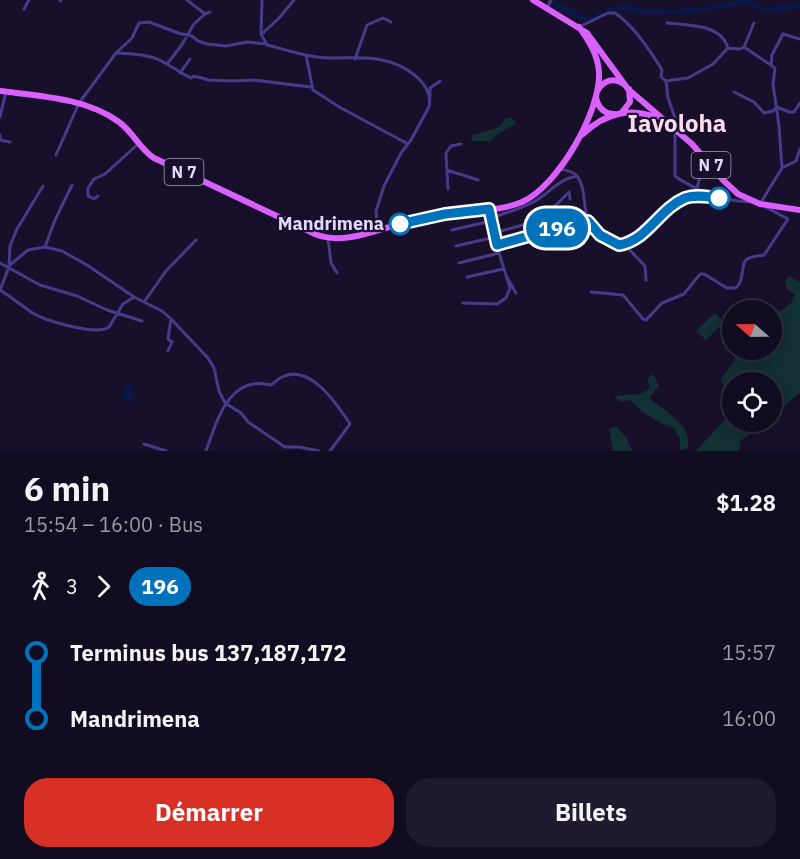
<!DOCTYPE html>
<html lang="fr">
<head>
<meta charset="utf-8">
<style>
	:root { --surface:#120c20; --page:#1f1a2d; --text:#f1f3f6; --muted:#9c9ba5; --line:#312c3e; --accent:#d93025 }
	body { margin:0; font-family:"IBM Plex Sans",sans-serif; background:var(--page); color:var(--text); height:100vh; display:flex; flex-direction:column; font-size:22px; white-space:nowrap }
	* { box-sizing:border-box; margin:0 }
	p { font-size:20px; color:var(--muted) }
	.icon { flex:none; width:33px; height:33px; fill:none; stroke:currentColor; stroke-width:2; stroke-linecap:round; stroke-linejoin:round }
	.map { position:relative; height:451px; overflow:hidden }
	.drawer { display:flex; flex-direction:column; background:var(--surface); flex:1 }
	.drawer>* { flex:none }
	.badge { padding:0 12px; border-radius:20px; font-size:21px; line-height:39px }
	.needle { width:39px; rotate:290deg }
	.controls { position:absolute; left:722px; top:300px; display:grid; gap:12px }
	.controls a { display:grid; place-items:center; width:60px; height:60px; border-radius:50%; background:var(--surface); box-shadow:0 3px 15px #0003,0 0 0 2px var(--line); font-size:30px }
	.map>.badge { position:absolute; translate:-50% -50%; box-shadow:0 0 0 3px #fff }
	.legs { display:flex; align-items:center; gap:9px; height:66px; padding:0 24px; font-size:20px }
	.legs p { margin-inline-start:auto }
	.summary { display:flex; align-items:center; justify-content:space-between; height:102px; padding:0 24px }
	h1 { font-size:33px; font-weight:800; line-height:45px }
	.cta { display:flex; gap:12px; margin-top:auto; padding:12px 24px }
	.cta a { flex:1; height:69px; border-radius:24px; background:var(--accent); color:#fff; font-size:24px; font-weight:800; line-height:69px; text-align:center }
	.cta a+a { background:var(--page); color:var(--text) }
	ul { padding:0 24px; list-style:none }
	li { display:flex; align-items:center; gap:21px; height:66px; font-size:22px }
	li i { display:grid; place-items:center; width:9px; height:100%; margin:0 8px; background:currentColor }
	li i::after { content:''; width:15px; height:15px; margin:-8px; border:4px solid; border-radius:50%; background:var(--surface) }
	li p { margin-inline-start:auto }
	li:first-child i { background:linear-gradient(#0000 50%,currentColor 0) }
	li:last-child i { background:linear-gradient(currentColor 50%,#0000 0) }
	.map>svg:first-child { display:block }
</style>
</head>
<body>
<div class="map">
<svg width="800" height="451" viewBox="0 0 800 451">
	<rect width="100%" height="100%" fill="#18102a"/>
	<path fill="#133034" d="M506,118H512L516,123C508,130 497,132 491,141H472L471,136L499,127Z
		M789,276L800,282V393L771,416V382H732V390L725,389L721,379L741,350H765L769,354L778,313L791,303L795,295L787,289L785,281Z
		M715,313L724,322L706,340L696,331Z
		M732,326V350H736L734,352L721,343Z
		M653,374L659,386L649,398C663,410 695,427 687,448L680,450V439L674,428C662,425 654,419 644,413C639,410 635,404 630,400L621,402L614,396L640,394L650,388L647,379Z
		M732,412V422H765L740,441L739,451H696Z
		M616,426L626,437L632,451H613L609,429Z"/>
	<path fill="#091849" d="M124,386H133V401L124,402Z"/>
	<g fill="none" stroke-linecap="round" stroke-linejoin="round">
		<path stroke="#091849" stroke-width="5" d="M556,4L577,16L592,20L612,9L634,8L640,12H668L707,9L744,1L767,10L800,6"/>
		<path stroke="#483a8a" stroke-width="3" d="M60,0L61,1
			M187,0L205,14L210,12
			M262,0L261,34L267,45C284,49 300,55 317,57C338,60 361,55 382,60C403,64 434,82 429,107L411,140L401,153L384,186L376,211L377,229
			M547,8L551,0
			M24,9L29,0
			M667,23C688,25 721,24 728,48
			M579,27L608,13H615C634,26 650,50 662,70L661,77L666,81
			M263,33L279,18L294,0
			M117,52L132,38L139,23L149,22L178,33L192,36L198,41L207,44L226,46L247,42L266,44
			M306,55L313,90L341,108L408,144
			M355,59L367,25L383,18L391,22
			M167,64L181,46L194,24L205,14
			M771,65L772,55L783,34L800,39
			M180,73L190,59
			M734,92L754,102L764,113L773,111L777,107L789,112H794L800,103
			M430,97V88L440,81
			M0,117L6,92
			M0,135V140L10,142
			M56,155L79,103L116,53C132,54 151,54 165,63C174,68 181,73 191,78L194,76L209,80L232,81L253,80L311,87
			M782,168L796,161L800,149
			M560,169C566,170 573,171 577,176C589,192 579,214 596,231C601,236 608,242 615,244C635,251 663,213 679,203C700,189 727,202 751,202
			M447,170L478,180
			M43,186L17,229L10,246L9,267L0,290C11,297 21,305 31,312C45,321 96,336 109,327L123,304L134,297
			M697,188L701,173V165
			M448,189L446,153L451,146L461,144
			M98,196L94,199L88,196V188L94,179L105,174L138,144
			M709,196C698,188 685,184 675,176V118L668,98L666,81L688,78L713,64L728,48L740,49L744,47L754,23
			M491,218C507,212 526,208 540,198C553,189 560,179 577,176
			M539,220L559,215
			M452,230L491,221
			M494,233L537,221L551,210L569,192L570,199
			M328,238L331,263L337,273
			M624,244L645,266L646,280
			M497,245L568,225L575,226L588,221
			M456,246L495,237
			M45,247L55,220L72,185
			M0,263L40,285L77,296L107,310L142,321
			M459,263L499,253
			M10,265L28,250L45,247L62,251L87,265L134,297L162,311L171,319L208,358L214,368L219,391L225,403L241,413L248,422L285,447H299L319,451
			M467,277L503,269
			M508,279L516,293
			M591,292L623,295L643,319L646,320L662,303L684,294L700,274H704L727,288H736C746,279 739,262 749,258C753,256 759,256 764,255L788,219L760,204L782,168L779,126L773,84L775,68L744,47
			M144,302L166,271L196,240
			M463,303L497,304L506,298L510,288L499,253L489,210
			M168,351L172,342L168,339L171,319
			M144,444L166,451
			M206,451C217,421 229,374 271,385C274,383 278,379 282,377C310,363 337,404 350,424L330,451"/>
		<path stroke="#d95fff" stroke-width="6" d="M533,0L587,33L628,89L692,144L724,181L738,194L760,204L800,210
			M598,90C604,80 614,77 624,84
			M0,91C40,96 86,98 119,122C133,132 140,149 154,158L315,234C344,246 376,229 405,223C418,221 432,216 445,214C470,210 498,212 522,202C558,186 601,111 599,72C598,55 589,41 579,27
			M596,97C598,108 604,114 615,114
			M622,112L630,102L629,89
			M583,134C605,113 632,106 659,119"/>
	</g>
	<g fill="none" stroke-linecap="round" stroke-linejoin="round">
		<defs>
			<path id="line-1" d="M400,224L445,214L489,209L497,245L568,225L575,226L588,221L600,235L619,245C648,240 659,209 685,198C696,194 708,197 719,198"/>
		</defs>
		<use href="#line-1" stroke="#fff" stroke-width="14"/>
		<use href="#line-1" stroke="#0072bc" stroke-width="9"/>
	</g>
	<g fill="#fff" stroke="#0072bc" stroke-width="3">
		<circle cx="719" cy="198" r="10"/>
		<circle cx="400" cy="224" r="10"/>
	</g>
	<g text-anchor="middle" stroke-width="4.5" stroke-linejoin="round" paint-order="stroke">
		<g fill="#18102a" stroke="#a59cbf" stroke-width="1.5">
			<rect x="691.5" y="152" width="39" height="26" rx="4.5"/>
			<rect x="164.5" y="159" width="39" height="26" rx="4.5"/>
		</g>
		<g font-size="16" font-weight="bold" fill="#e2d8ff">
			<text x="711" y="171">N 7</text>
			<text x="184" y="178">N 7</text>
		</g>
		<g font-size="18" font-weight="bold" fill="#e2d8ff" stroke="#18102a" text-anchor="end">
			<text x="384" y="230">Mandrimena</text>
		</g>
		<g font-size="24" font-weight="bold" fill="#ffdaed" stroke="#18102a">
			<text x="677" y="132">Iavoloha</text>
		</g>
	</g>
</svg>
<div class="controls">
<a><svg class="needle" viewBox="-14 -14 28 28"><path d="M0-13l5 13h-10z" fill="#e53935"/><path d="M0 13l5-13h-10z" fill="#9c9ba5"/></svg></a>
<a><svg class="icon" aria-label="locate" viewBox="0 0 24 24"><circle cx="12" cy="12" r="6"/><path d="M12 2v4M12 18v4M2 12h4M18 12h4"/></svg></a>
</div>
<b class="badge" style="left:557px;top:228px;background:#0072bc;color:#fff">196</b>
</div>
<section class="drawer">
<div class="summary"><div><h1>6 min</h1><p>15:54 – 16:00 · Bus</p></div><b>$1.28</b></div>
<div class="legs"><svg class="icon" aria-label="walk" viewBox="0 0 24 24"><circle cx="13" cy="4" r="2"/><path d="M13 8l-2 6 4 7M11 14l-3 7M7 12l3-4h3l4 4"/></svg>3<svg class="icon" aria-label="forward" viewBox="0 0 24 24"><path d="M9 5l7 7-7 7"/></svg><b class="badge" style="background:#0072bc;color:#fff">196</b></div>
<ul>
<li><i style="color:#0072bc"></i><b>Terminus bus 137,187,172</b><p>15:57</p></li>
<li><i style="color:#0072bc"></i><b>Mandrimena</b><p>16:00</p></li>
</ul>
<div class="cta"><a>Démarrer</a><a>Billets</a></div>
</section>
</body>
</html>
